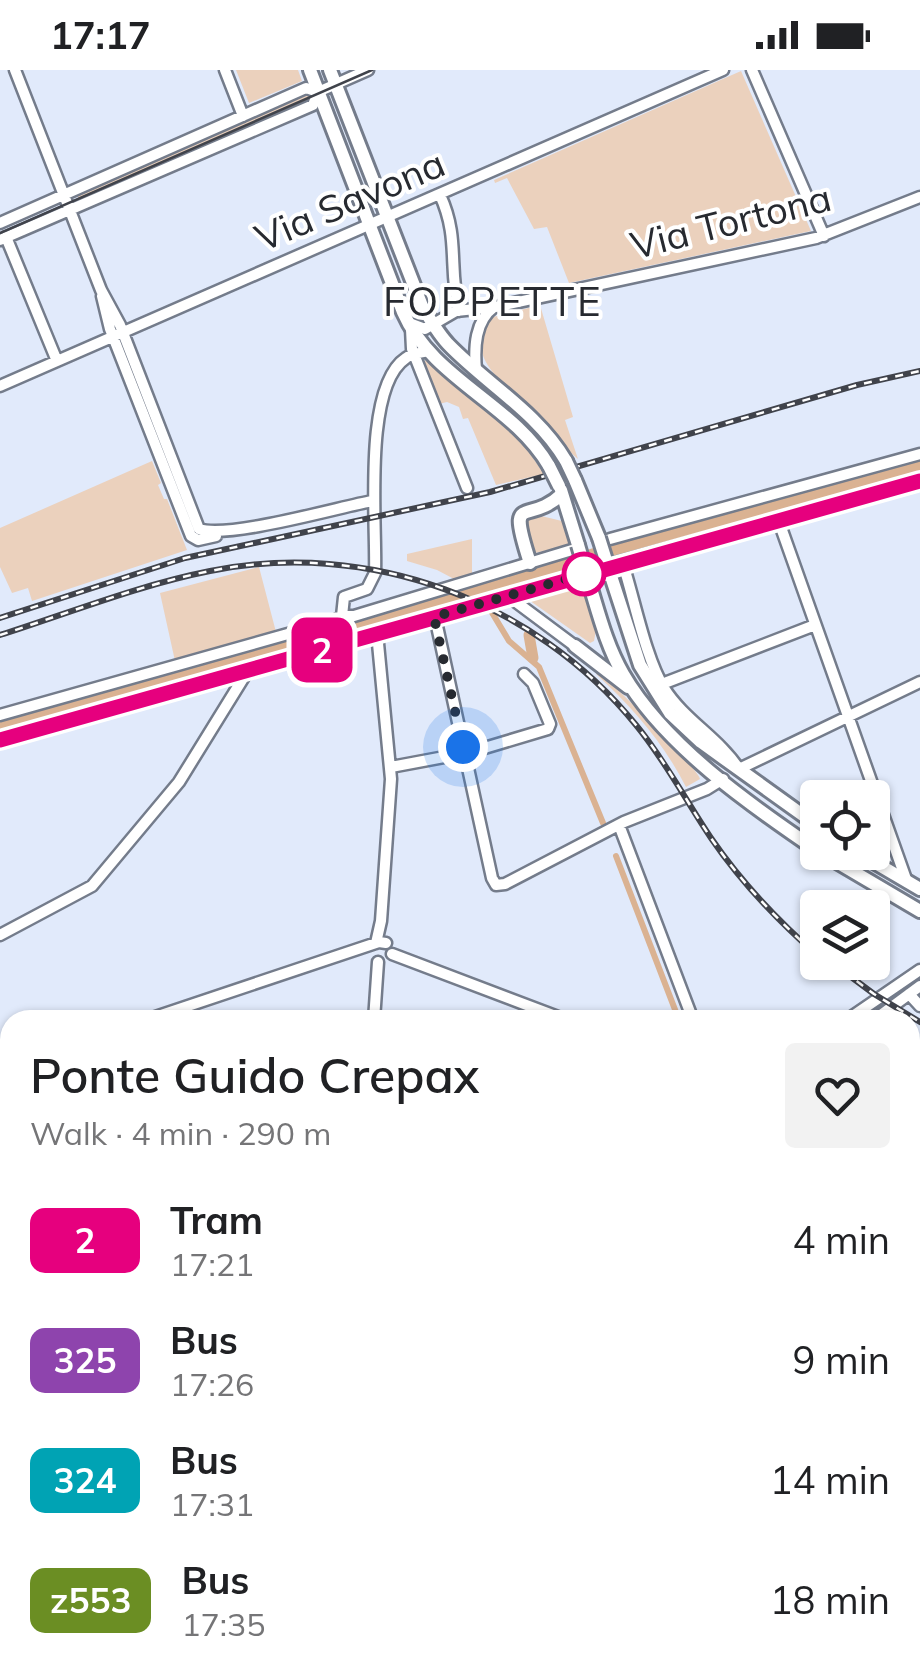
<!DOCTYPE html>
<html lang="en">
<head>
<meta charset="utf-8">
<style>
	:root { --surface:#fff; --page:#f2f2f2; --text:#202124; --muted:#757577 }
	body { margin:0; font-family:Mulish,sans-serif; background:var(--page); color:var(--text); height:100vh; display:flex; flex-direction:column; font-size:38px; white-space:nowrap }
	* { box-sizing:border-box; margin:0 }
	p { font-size:32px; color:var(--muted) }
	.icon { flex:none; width:55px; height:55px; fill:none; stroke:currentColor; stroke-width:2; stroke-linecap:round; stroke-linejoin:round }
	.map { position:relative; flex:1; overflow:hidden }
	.panel { position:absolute; left:0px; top:940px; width:920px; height:670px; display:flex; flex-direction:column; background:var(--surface); border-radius:30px 30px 0 0; box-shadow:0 2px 8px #0004 }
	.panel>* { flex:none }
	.badge { padding:0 20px; border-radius:15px; font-size:35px; line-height:65px }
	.fabs { position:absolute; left:800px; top:710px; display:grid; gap:20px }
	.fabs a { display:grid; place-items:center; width:90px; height:90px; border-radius:10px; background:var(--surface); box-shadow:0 2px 8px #0004; font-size:50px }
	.you { position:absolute; width:50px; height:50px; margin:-25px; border:8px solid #fff; border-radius:50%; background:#1a73e8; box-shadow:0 0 0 15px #1a73e833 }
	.map>.badge { position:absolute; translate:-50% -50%; box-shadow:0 0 0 5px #fff }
	.round { display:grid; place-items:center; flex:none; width:105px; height:105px; border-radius:10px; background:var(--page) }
	.overview { display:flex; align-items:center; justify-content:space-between; height:170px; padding:0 30px }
	h1 { font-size:48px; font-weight:600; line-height:75px }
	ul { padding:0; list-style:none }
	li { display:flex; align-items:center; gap:30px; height:120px; padding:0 30px }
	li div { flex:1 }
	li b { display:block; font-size:38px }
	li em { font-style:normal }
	li .badge { min-width:110px; font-weight:700; text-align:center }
	.status { display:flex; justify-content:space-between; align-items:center; height:70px; padding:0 50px; background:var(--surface); direction:ltr }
	.status svg { height:28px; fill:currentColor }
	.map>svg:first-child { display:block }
</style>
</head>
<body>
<div class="status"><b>17:17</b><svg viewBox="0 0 49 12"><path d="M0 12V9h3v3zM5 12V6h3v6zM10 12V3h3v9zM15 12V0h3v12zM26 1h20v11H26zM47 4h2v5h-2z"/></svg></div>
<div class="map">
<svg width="920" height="1610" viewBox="0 0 920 1610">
	<rect width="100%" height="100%" fill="#e1eafb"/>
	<path fill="#ebd1bd" d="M236,0H298L302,11L249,33Z
		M741,1L811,161L569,213L547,157L534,159L507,108L495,113L494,110Z
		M307,21L310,29L80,132L76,123Z
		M540,235L573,347L565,350L578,389C566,380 558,364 547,353C522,325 453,290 493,247Z
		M428,290L523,373L544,404L496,415L468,348L463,349L459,337L447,332L439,334L422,291Z
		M152,391L161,413L158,415L164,429H167L187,480L32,531L28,518L12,523L0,497V458Z
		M533,444L562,451L570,475L535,483L529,475L523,451Z
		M472,469V503L456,510L437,500L407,491V484Z
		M259,497L276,562L175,591L160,523Z
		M580,508L596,560L594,571L590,573L526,528L529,524Z
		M596,604L602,605C617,618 697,697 700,709L686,717C663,672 633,638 596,604Z"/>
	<path fill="#dab292" d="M920,389V402L230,599L0,661V646L398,539L654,459Z"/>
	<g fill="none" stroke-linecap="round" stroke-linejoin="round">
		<path stroke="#dab292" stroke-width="6" d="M491,541L509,571L539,597L603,753
			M616,786L679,950
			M910,1246L920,1257"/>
		<path stroke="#dab292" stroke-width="11" d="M529,565L533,588"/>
		<defs>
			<path id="minor" d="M15,0L101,220L120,255L199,459C228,469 336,438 372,431
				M225,0L243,46
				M752,0L824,166
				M440,125C460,168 448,198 459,241
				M0,153L306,18L318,22L368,0
				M6,167L57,291
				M0,170L313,35L318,22
				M102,226L110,259L191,466L198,470L216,466
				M409,253L425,259L456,241L495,237L816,168L920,127
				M411,259L412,279L467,418
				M476,300C474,277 475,251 494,237
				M0,316L723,0
				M778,449L907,812
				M610,469L920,384
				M622,491C634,527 645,587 664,618C684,650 719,668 739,699L920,612
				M615,493L920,410
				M508,526L575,576
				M342,546L344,527L367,519L375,503C377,456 362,317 406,288C412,283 421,283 429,281
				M435,547L492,808L496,815L505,814L624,752L707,719L723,709
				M662,614L815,555
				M0,645L334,551L342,546H354L572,480
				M0,669L248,601L579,504
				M391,697L471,682L548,659L550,654L533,613L524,604
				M619,755L693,950
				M0,865L92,816L179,712L247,602
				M376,873L381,851L391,709L377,563
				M392,884L566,950
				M909,924L920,936
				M146,950L379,872L386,873
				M374,950L378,892
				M847,950L920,900
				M874,950L920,916
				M0,997L10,994
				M910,1122L920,1113
				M910,1225L920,1236
				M0,1256L10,1255
				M910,1267L920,1278
				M910,1443L920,1456
				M0,1461L10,1458
				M0,1487L10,1513
				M910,1510H920
				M18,1600L19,1610
				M147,1600V1610
				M619,1600L620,1610
				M784,1600V1610
				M357,1610L362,1600"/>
			<path id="major" d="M310,0L403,242C432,309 513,334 549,396
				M330,0L422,236C430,249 438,264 449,275C488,315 537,342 566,391
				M575,410L599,468
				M561,420L578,475
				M530,493C506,419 527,457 562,424
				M610,503L640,595L670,643L701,672L818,756
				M588,509C598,541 606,575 623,604C664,675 750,735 818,781
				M575,576L628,617
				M820,782L920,841
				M857,782L920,819
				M0,1272L10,1282
				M0,1291L10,1300
				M275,1600L284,1610"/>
		</defs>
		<use href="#minor" stroke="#747c8b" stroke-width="15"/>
		<use href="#major" stroke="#747c8b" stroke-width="18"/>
		<use href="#minor" stroke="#fff" stroke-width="10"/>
		<use href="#major" stroke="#fff" stroke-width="12"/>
		<path stroke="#40434b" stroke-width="2.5" d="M0,163L372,0
			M614,492L920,408
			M0,670L246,603L579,506"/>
		<defs>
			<path id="rail" d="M0,548L185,488L490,422L857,315L920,301
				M0,565C69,543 139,515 210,501C368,469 535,530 636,655C665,690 686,731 711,768C741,812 778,851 818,886
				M831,892L874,924L920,952"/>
		</defs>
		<use href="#rail" stroke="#40434b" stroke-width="6"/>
		<use href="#rail" stroke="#fff" stroke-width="2.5" stroke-dasharray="8" stroke-linecap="butt"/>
		<defs>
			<path id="major-bridge" d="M566,391L575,410
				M549,396L559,416
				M599,468L610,503
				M578,475L588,509"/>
		</defs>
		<use href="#major-bridge" stroke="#747c8b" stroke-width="18" stroke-linecap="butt"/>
		<use href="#major-bridge" stroke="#fff" stroke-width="12"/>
	</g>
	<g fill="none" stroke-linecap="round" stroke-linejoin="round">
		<defs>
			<path id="line" d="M0,670L920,411"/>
		</defs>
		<use href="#line" stroke="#fff" stroke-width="22"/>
		<use href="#line" stroke="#e6007e" stroke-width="15"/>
		<path stroke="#272a30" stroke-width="10" stroke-dasharray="0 18" d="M463,677L434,547L584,504"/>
	</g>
	<circle fill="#fff" stroke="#e6007e" stroke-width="5" cx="584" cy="504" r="20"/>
	<g text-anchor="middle" stroke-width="8" stroke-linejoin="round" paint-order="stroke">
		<g font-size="38" fill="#272a30" stroke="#fff">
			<text transform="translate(350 131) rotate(-23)" y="13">Via Savona</text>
			<text transform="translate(731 152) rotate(-14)" y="13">Via Tortona</text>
		</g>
		<g font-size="40" letter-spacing="2.5" fill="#272a30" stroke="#fff">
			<text x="493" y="246">FOPPETTE</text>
		</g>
	</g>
</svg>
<div class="fabs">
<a><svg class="icon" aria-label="locate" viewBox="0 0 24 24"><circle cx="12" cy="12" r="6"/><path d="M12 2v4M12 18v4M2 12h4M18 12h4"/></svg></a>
<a><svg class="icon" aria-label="layers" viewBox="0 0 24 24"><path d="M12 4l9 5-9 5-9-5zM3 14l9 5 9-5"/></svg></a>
</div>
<div class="you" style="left:463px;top:677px"></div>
<b class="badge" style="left:322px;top:580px;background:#e6007e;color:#fff">2</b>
<section class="panel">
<div class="overview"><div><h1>Ponte Guido Crepax</h1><p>Walk · 4 min · 290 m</p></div><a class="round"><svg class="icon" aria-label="heart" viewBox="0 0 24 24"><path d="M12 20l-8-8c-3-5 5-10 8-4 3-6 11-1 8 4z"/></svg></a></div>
<ul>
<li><span class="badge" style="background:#e6007e;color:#fff">2</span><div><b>Tram</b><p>17:21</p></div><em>4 min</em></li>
<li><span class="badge" style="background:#8e44ad;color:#fff">325</span><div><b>Bus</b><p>17:26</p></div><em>9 min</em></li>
<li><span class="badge" style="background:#00a3b4;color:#fff">324</span><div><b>Bus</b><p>17:31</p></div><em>14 min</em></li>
<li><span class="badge" style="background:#6b8e23;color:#fff">z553</span><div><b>Bus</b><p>17:35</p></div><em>18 min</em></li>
</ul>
</section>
</div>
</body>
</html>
